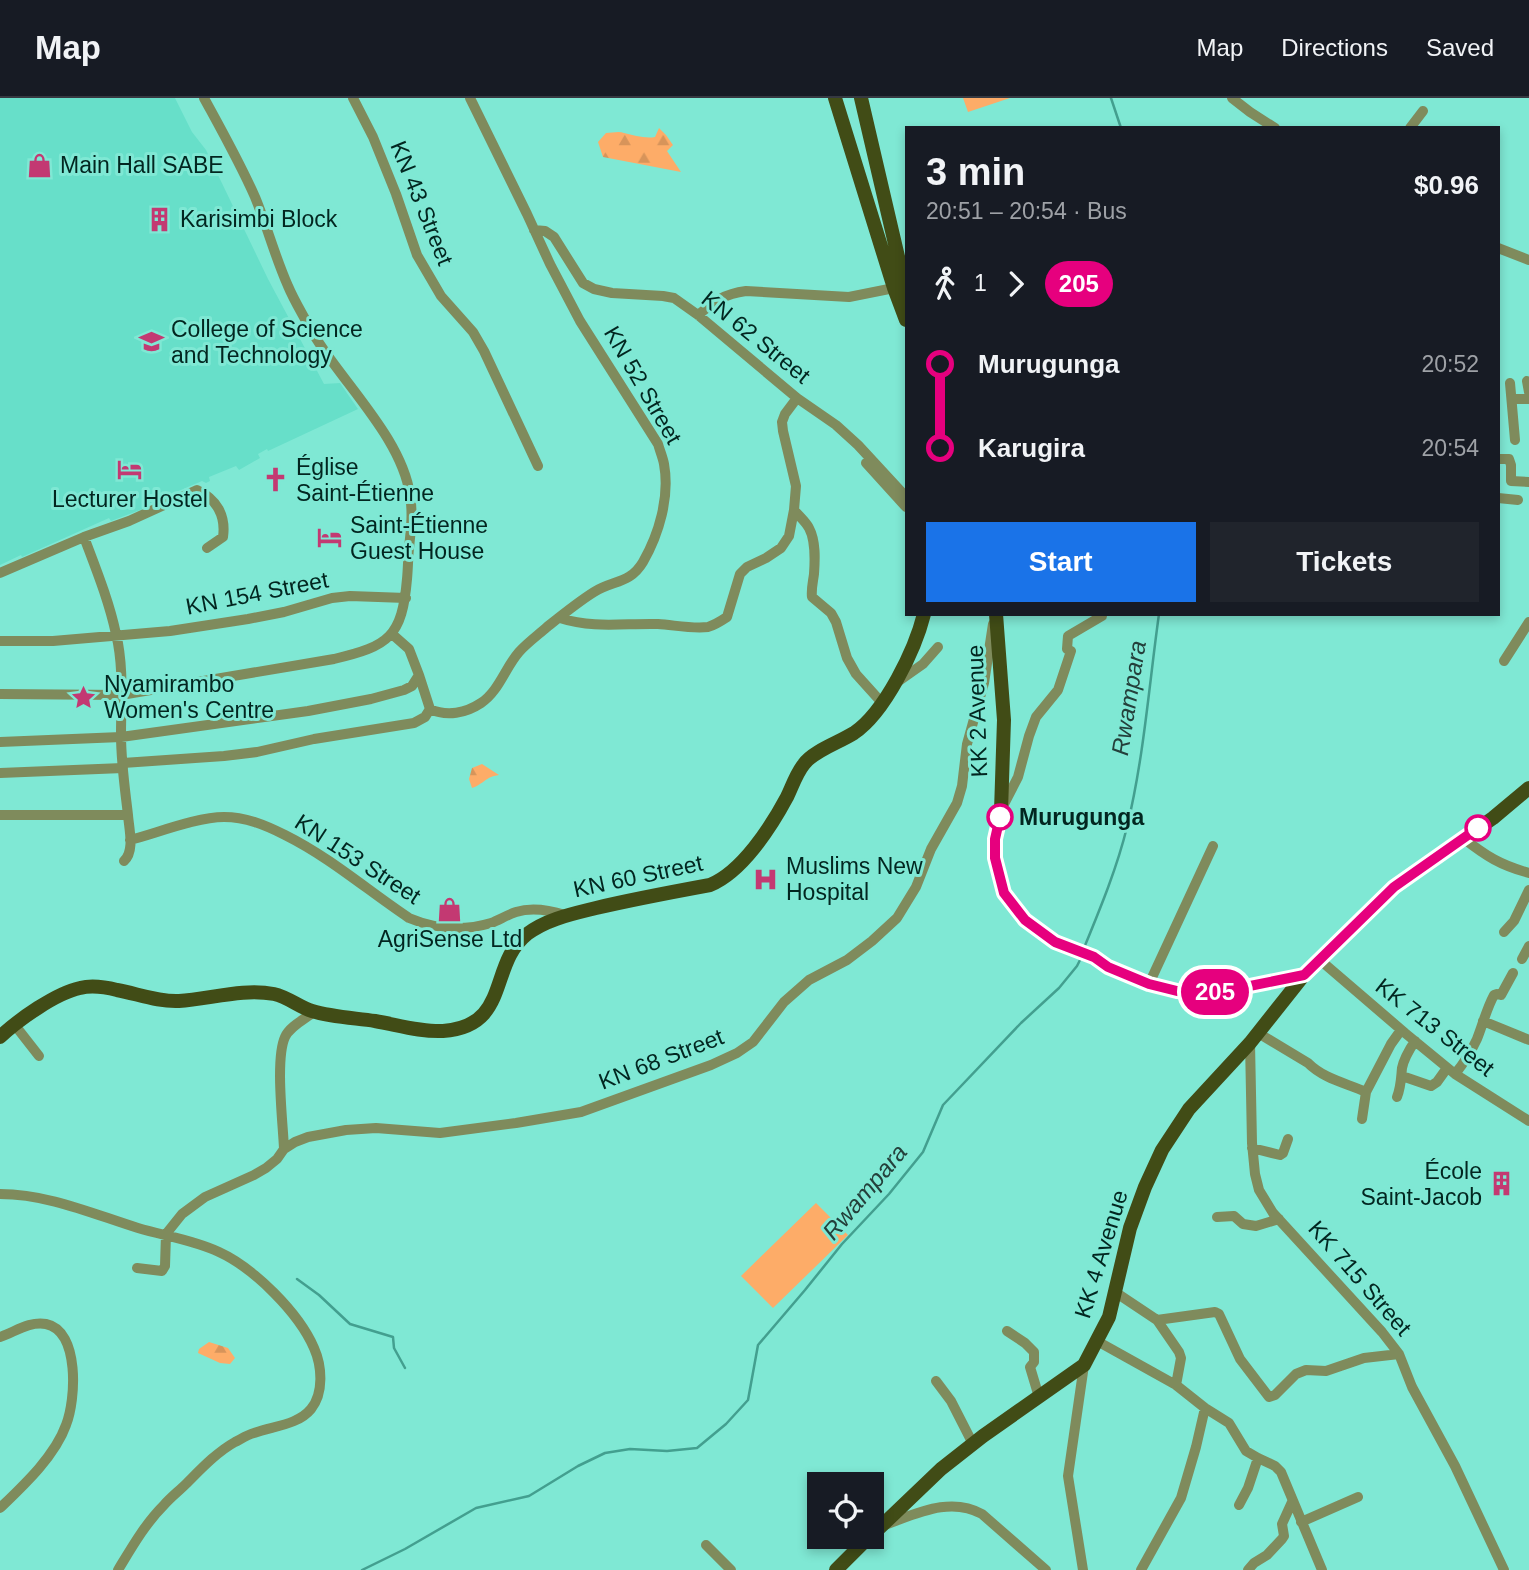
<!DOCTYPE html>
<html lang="en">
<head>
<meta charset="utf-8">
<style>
	:root { --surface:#171b24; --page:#20242c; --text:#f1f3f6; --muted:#9ea1a6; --line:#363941; --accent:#1a73e8 }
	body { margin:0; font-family:Helvetica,sans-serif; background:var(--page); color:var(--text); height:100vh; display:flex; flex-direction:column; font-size:26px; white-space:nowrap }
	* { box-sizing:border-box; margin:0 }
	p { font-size:23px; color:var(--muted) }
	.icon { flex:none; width:38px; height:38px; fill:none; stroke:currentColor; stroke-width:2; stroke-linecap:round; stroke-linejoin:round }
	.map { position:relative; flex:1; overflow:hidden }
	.panel { position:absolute; left:905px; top:28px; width:595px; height:490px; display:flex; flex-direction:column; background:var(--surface); border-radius:0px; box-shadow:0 4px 10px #0003 }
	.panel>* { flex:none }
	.badge { padding:0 14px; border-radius:23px; font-size:24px; line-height:46px }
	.tools { position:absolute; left:807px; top:1374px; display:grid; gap:14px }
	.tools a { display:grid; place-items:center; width:77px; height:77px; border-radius:0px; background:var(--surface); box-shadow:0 4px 10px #0003; font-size:35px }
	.map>.badge { position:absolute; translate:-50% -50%; box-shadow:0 0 0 4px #fff }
	.legs { display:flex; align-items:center; gap:10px; height:77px; padding:0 21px; font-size:23px }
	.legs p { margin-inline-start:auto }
	.summary { display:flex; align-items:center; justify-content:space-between; height:119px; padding:0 21px }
	h1 { font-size:38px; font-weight:600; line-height:52px }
	.button { display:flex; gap:14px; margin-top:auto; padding:14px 21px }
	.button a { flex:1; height:80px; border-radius:0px; background:var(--accent); color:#fff; font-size:28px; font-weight:600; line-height:80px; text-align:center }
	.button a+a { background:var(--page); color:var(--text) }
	ul { padding:0 21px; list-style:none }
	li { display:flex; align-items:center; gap:24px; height:84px; font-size:26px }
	li i { display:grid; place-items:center; width:10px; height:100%; margin:0 9px; background:currentColor }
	li i::after { content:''; width:18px; height:18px; margin:-9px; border:5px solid; border-radius:50%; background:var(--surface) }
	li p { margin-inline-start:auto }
	li:first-child i { background:linear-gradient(#0000 50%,currentColor 0) }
	li:last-child i { background:linear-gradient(currentColor 50%,#0000 0) }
	header { display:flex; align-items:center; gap:42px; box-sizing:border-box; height:98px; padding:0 35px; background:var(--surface); border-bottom:2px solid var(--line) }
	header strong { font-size:33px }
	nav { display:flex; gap:38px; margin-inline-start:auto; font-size:24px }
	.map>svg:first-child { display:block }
</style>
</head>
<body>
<header>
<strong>Map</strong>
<nav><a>Map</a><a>Directions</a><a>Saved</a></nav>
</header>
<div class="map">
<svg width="1529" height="1472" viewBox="0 0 1529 1472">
	<defs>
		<pattern id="forest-firs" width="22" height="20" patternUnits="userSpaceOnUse" patternTransform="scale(1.75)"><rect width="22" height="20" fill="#fdac68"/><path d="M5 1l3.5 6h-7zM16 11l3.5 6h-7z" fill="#d7945a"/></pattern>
	</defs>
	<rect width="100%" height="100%" fill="#7fe8d4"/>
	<path fill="#67dfc9" d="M0,0H175L192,34L206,52L268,181L324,286L340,285L358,311L268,353L267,351L258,356L260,360L239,372L236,368L209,379L210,383L206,385L202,383L148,406V409L111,423L109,420L22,459L21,457L0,467Z"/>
	<path fill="#fdac68" d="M963,0H1010L968,14Z
		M816,1105L848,1137L773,1210L741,1178Z"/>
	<path fill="url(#forest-firs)" d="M659,30L666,37L673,47L667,53L681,74L603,59L598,44L606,35C612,35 619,33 624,35C634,37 645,41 655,39Z
		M482,666L499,677C485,679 484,686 472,690L469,681L472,670Z
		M209,1244L228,1250L235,1260L230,1266L220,1265L198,1255L199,1251Z"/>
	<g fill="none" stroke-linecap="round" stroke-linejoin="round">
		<path stroke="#439f8f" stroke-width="2.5" d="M1111,0L1121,30
			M1084,850C1100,811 1117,770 1127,729C1144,659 1149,587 1159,516
			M297,1181L319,1197L350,1226L393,1239L394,1250L405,1270
			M362,1472L405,1451L476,1410L529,1398L578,1368L605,1355L630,1351L667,1353L697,1350L726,1326L748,1302L758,1247L805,1192L842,1146L889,1096L923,1054L943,1007L1021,925L1059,890L1077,868L1081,860"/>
		<path stroke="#7f8b5c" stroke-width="10" d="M353,0L373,39L396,96L417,157L441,198L473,234L484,253L538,368
			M1232,0L1250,14L1275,30
			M1410,30L1423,13
			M534,132L545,133L554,139L583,185L594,191L612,195L663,198L674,200L698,217L797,300L836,327L858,347L906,399
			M1498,150L1529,162
			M698,217C715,203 724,196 746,193L849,199L894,190
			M1527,283L1529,294
			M1510,285L1515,342
			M1512,301H1529
			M1498,361H1509L1511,367V383L1529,384
			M866,365L906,409
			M1498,400L1518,402
			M794,412C799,418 806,424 809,430C816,443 815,462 814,476C813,484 811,491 812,499L831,515L836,524L847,560L856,576L883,606
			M84,439C96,471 109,503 116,536C124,568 121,604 121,637C121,664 125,691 128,717C129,731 135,753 124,763
			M0,475L84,439L129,423L197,392C217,401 226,418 223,439L207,450
			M560,520C594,531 624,525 658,526C674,527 692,531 708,529C715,527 721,523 727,519L740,476L747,469L766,460L781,450L789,438L794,412L796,388L783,333L782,324L785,316L797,300
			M0,543H53L170,533L248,521L284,514L332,500L350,498L406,500
			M1067,551L1068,538L1102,518V516
			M1504,563L1529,524
			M419,577L430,611C447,619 466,615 481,605C499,593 505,570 519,554C527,545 538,537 547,529C562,517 578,504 594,494C613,482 630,486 643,464C659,436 670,399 664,366C663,360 660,353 658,346L580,223L550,166L527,116L470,0
			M896,585L923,566L938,549
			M0,596L121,597L334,561C389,548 402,539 407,481C408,471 408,460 409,450C411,431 413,415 410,397C401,335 333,277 305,221C299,210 293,200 288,188C275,159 267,128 255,99C240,65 222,33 204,0
			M0,644L121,639L308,613L371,601L404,592L412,588L419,577L409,551L392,536
			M123,665L224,658L257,654L314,641L414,625L425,619L430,611
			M0,675L123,670
			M1002,710L1018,679L1029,638L1036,619L1058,592L1071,553
			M0,717H128
			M1463,740C1486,758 1500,767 1529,775
			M130,742C157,735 197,719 224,719C246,719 265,727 285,737C331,760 367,792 409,820C435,831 464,833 491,825C499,822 507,817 516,814C532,809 549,812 565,817
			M1504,834L1514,823L1529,792
			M1522,861L1529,848
			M1320,862L1405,935L1455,976L1529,1023
			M1149,886L1213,748
			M1483,923L1529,942
			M14,926L39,958
			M1258,935L1308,965C1324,981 1346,985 1366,994
			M1250,945L1252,1045L1255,1076L1259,1092L1273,1115L1382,1234L1399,1256L1412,1289L1455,1368L1504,1472
			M1455,976C1464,965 1471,954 1477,941C1483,926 1486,912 1494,897L1497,896L1501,897L1513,875
			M1402,978L1431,988L1437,984L1447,970
			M1397,999C1401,989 1401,980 1402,970C1404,960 1409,952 1415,943
			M1362,1021L1366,994L1391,946L1401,932
			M1252,1050L1280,1057L1283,1055L1288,1041
			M284,1051C283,1025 275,961 285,939C290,928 305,921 314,914
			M0,1096C48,1096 93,1116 138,1130C165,1138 194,1142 219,1154C254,1170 299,1215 314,1250C322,1268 324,1295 311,1311C298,1327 273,1328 254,1335C247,1337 241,1341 235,1344C217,1354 201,1371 187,1385C179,1393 171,1399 164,1407C145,1426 132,1449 118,1472
			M1217,1119L1234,1118L1243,1126L1256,1128L1279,1121
			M137,1170L162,1173L165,1168L166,1136L182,1116L205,1099L254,1077L266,1070L277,1061L284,1051L295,1044L308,1039L346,1032L376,1030L440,1035L516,1025L581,1014L711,967L737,955L753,944L784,904L809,882L847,862L872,843L897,820L916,789L931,751L957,705L962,688L967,646L984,585L993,526
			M1115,1194L1157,1222L1215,1214L1219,1216L1240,1261L1269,1299L1275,1297L1296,1276L1306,1272L1326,1273L1364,1260L1399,1256
			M1157,1222L1179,1254L1181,1260L1176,1287
			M1007,1233L1025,1245L1034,1254V1264L1030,1269L1039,1299
			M0,1239C15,1234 29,1223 46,1226C80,1233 76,1302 66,1327C55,1358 24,1387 0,1410
			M1097,1243L1176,1287L1205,1310L1229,1325L1246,1353L1258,1360L1275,1368L1281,1374L1322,1472
			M936,1283L951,1303L973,1346
			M1239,1407L1248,1390L1258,1360
			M1301,1424L1358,1399
			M884,1427C916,1416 950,1398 982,1416L1046,1472
			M706,1447L731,1472
			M1083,1472L1068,1378L1084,1267
			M1141,1472L1181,1400L1196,1349L1205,1310
			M1248,1472L1254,1465L1267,1457L1282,1441L1284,1438L1282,1426L1292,1404"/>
		<path stroke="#414c16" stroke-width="14" d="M835,0L894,190L906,222
			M861,0L906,193
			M996,516L1004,622L1001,713L995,741V760L1004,795L1025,822L1055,844L1094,859L1108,869L1149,886L1177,893L1201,895L1230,892L1304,877
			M0,939C18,922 56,895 80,890C92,887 105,889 117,892C138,896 158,904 179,903C210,901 243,890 274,896C288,899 299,909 312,913C332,919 355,920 375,923C398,927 420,934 443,933C511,928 488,867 527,836C547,821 572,816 596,810C634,801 672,794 710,787C742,774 771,729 787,699C792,689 796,676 804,666C813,653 840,644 854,635C885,614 915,552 924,516
			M872,1437L941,1371L983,1338L1084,1267L1109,1219L1130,1130L1145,1089L1162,1052L1189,1011L1250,945L1304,877L1394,789L1493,720L1529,690
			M836,1472L870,1438"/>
	</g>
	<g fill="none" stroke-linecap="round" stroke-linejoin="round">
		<defs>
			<path id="line-1" d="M1000,719L995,741V760L1004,795L1025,822L1055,844L1094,859L1108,869L1149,886L1177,893L1201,895L1230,892L1304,877L1394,789L1478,730"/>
		</defs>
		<use href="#line-1" stroke="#fff" stroke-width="16"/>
		<use href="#line-1" stroke="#e6007e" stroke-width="10"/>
	</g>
	<defs>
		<symbol id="shop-bare" viewBox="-9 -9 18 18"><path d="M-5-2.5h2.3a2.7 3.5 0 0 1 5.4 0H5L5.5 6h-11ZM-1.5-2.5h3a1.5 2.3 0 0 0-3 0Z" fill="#c33972" stroke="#7fe8d4" stroke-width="2.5" paint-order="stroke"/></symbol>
		<symbol id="building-bare" viewBox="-9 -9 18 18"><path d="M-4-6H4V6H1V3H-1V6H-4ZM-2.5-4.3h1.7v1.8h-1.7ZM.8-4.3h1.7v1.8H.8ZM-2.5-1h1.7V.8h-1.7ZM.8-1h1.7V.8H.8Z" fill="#c33972" stroke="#7fe8d4" stroke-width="2.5" paint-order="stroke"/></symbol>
		<symbol id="university-bare" viewBox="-9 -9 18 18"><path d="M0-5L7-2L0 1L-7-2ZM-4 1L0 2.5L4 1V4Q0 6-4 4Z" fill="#c33972" stroke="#7fe8d4" stroke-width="2.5" paint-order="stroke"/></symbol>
		<symbol id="hotel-bare" viewBox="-9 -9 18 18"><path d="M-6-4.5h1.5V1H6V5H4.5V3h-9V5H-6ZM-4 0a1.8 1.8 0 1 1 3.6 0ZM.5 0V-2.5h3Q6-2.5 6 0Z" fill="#c33972" stroke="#7fe8d4" stroke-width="2.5" paint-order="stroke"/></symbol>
		<symbol id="church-bare" viewBox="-9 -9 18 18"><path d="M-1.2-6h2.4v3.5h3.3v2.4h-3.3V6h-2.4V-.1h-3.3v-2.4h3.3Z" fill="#c33972" stroke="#7fe8d4" stroke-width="2.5" paint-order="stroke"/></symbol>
		<symbol id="sight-bare" viewBox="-9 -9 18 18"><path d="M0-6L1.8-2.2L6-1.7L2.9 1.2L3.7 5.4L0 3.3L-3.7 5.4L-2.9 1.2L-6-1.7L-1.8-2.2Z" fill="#c33972" stroke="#7fe8d4" stroke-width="2.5" paint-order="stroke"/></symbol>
		<symbol id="hospital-bare" viewBox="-9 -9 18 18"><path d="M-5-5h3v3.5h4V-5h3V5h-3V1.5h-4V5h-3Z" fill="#c33972" stroke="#7fe8d4" stroke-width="2.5" paint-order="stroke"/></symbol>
	</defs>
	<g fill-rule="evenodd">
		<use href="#shop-bare" x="22" y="50" width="35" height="35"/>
		<use href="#building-bare" x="142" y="104" width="35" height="35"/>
		<use href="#university-bare" x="134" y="226" width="35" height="35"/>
		<use href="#hotel-bare" x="112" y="354" width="35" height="35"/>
		<use href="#church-bare" x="258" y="364" width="35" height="35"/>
		<use href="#hotel-bare" x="312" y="422" width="35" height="35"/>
		<use href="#sight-bare" x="66" y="582" width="35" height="35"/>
		<use href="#hospital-bare" x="748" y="764" width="35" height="35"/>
		<use href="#shop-bare" x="432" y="794" width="35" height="35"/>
		<use href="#building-bare" x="1484" y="1068" width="35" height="35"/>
	</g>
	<g fill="#fff" stroke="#e6007e" stroke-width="3.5">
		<circle cx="1000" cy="719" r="12"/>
		<circle cx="1478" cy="730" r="12"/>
	</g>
	<g text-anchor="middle" stroke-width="6" stroke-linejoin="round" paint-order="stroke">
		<g font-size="23" fill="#022620" stroke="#7fe8d4" text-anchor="start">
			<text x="60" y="75">Main Hall SABE</text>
			<text x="180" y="129">Karisimbi Block</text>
			<text x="171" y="239">College of Science<tspan x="171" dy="26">and Technology</tspan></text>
			<text x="296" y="377">Église<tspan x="296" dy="26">Saint-Étienne</tspan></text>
			<text x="130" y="409" text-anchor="middle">Lecturer Hostel</text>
			<text x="350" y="435">Saint-Étienne<tspan x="350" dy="26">Guest House</tspan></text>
			<text x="104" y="594">Nyamirambo<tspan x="104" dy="26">Women's Centre</tspan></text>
			<text x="786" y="776">Muslims New<tspan x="786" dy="26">Hospital</tspan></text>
			<text x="450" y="849" text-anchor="middle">AgriSense Ltd</text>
			<text x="1482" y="1081" text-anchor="end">École<tspan x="1482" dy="26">Saint-Jacob</tspan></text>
		</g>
		<g font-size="23" fill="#022620" stroke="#7fe8d4">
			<text transform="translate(422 105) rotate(68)" y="8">KN 43 Street</text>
			<text transform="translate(756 239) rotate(39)" y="8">KN 62 Street</text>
			<text transform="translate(643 287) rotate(60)" y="8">KN 52 Street</text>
			<text transform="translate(257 495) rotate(-11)" y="8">KN 154 Street</text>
			<text transform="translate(977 613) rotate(-92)" y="8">KK 2 Avenue</text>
			<text transform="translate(358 761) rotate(33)" y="8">KN 153 Street</text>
			<text transform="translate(638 778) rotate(-12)" y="8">KN 60 Street</text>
			<text transform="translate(1435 929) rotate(38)" y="8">KK 713 Street</text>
			<text transform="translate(661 961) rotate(-21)" y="8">KN 68 Street</text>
			<text transform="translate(1101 1156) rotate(-73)" y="8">KK 4 Avenue</text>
			<text transform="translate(1360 1180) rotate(49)" y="8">KK 715 Street</text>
		</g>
		<g font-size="23" font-weight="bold" fill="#022620" stroke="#7fe8d4" text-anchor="start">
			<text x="1019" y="727">Murugunga</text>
		</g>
		<g font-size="24" font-style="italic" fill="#24403b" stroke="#7fe8d4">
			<text transform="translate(1129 600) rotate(-81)" y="8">Rwampara</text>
			<text transform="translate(865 1094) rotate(-50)" y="8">Rwampara</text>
		</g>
	</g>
</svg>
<div class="tools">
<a><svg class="icon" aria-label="locate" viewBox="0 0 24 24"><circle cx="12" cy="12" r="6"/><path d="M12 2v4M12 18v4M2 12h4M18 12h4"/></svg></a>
</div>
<b class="badge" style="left:1215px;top:894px;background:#e6007e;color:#fff">205</b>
<section class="panel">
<div class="summary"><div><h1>3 min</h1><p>20:51 – 20:54 · Bus</p></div><b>$0.96</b></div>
<div class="legs"><svg class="icon" aria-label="walk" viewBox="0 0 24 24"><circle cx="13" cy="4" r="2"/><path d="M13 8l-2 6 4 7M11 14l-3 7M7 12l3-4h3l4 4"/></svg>1<svg class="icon" aria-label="forward" viewBox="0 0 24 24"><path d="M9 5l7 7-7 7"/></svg><b class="badge" style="background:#e6007e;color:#fff">205</b></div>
<ul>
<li><i style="color:#e6007e"></i><b>Murugunga</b><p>20:52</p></li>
<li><i style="color:#e6007e"></i><b>Karugira</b><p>20:54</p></li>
</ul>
<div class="button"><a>Start</a><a>Tickets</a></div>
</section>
</div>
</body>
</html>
